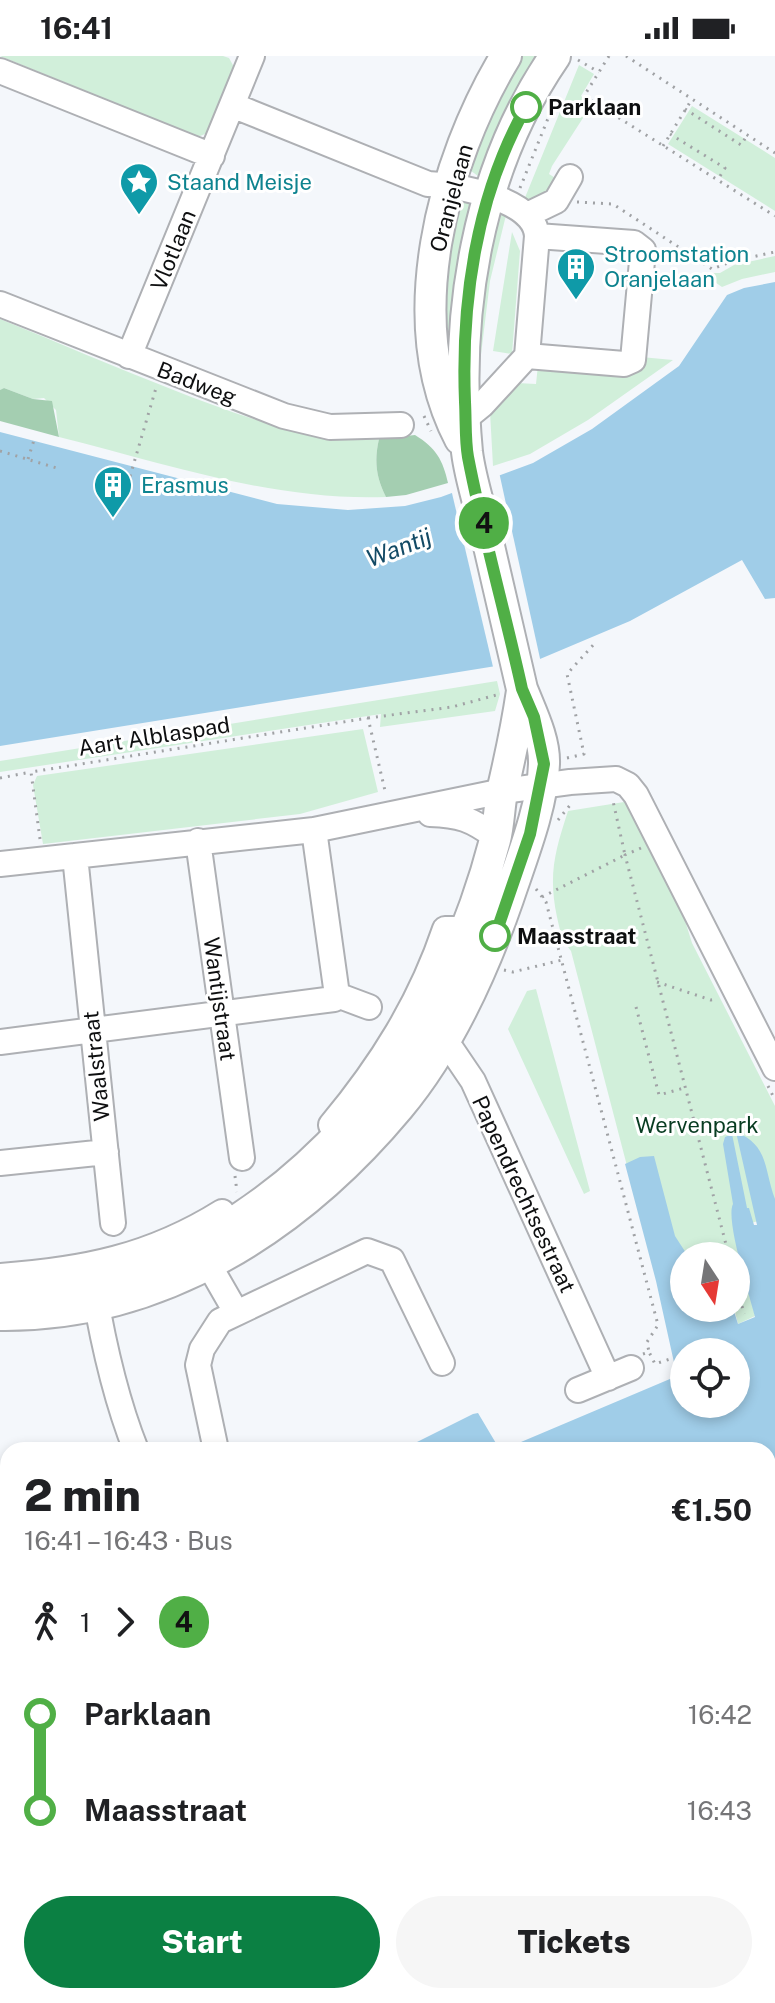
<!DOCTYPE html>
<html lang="en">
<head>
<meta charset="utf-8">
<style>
	:root { --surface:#fff; --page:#f6f6f6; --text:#202124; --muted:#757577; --accent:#0b8043 }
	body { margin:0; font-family:"Public Sans",sans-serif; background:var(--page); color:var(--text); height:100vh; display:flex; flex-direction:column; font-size:30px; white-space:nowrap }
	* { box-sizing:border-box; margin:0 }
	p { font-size:26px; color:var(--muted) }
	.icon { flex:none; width:44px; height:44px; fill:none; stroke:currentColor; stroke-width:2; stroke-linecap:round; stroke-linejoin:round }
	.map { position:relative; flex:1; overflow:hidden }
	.drawer { position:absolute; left:0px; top:1386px; width:776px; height:562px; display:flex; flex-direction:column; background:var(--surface); border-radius:24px 24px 0 0; box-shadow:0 4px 12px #0003 }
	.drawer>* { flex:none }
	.badge { padding:0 16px; border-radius:26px; font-size:28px; line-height:52px }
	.needle { width:52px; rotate:168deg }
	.tools { position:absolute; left:670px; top:1186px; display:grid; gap:16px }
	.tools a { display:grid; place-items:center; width:80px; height:80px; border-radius:50%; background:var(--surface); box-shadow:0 4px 12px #0003; font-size:40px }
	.map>.badge { position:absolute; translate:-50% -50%; box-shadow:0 0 0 4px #fff }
	.legs { display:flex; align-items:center; gap:12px; height:88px; padding:0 24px; font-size:26px }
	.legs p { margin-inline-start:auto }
	.headline { display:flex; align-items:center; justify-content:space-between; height:136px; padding:0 24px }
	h1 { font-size:44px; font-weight:800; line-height:60px }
	.action { display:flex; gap:16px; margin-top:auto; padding:16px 24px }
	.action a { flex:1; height:92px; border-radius:48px; background:var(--accent); color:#fff; font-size:32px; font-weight:800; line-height:92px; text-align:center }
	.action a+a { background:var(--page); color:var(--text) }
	ul { padding:0 24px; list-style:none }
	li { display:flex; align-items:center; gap:28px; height:96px; font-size:30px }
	li i { display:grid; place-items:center; width:12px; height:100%; margin:0 10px; background:currentColor }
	li i::after { content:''; width:20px; height:20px; margin:-10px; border:6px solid; border-radius:50%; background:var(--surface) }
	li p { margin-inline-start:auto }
	li:first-child i { background:linear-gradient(#0000 50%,currentColor 0) }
	li:last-child i { background:linear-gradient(currentColor 50%,#0000 0) }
	.status { display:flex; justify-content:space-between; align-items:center; height:56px; padding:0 40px; background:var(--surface); direction:ltr }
	.status svg { height:22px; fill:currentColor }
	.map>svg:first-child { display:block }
</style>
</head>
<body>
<div class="status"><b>16:41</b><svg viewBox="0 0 49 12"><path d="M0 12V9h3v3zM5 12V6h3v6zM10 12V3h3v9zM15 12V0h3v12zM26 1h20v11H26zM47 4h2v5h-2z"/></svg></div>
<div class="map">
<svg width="775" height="1947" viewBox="0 0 775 1947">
	<rect width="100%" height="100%" fill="#f4f7fb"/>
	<path fill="#d1efda" d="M0,0H223L229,2L234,11L207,77L198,81Z
		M515,0H546L486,119L478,120L467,112Z
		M579,9L594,18L581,40L592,48L552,110L549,118L560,125L552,137L522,149Z
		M692,50L775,102V155L668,88Z
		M464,143L471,145L474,151L457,319L436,264L458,145Z
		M507,155L490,225L477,331L476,241L500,156Z
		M512,176L520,195L512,298L493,295Z
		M775,200V216L742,223L722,231L709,222L712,217H720L734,209Z
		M0,263C57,286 114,311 171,333C237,359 307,385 379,383C374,405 376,421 386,441C273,445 167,408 59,381L56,354L44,342L33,343L4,332L0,334Z
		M641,301L673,304L588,364L530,398L493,410L489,338L517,327L536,328L538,309Z
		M497,625L500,638L495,655L380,671L381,658L0,716V705Z
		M363,673L378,736L300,758L43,788L33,729L37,720Z
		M649,742L650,753L692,887L775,1050V1160L734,1172L755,1260L738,1268L734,1252H736V1200H684L657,1225L571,895C562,884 560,875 557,861C548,819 555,795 568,755Z
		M536,933L590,1135L584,1138L508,973L527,935Z"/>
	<path fill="#a4ceb1" d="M4,332L33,343L52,345L59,381L0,365V334Z
		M415,379C436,392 443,404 448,427L406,439L386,441C376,421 374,405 379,383Z"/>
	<path fill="#a0cde8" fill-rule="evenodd" d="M775,226V542L765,543L742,504L630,565L540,603L0,690V376L277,448L348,454L405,450L441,441L533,407L592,373L679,310L727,239L744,232Z
		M736,1076C769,1089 764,1114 775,1143V1947H0V1590L8,1587V1940H768V1394H502L677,1320L656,1225L625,1108L640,1101L654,1100L675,1180L686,1197L704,1191L705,1200H684V1252H733L738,1268L755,1261C750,1241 725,1163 733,1148L723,1088L725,1081L732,1078L747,1152H749L754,1169H757ZM736,1296V1348H684V1296Z
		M478,1357L500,1394H401L473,1358Z"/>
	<path fill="#f4f7fb" d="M499,416L541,607L494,615L451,433Z"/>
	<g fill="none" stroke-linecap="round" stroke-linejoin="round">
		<defs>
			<path id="minor" d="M0,15L212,100
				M232,49L428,128C457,129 535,143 537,180L634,187L643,194L633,304L624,308L527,300
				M527,159L556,145L570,121
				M0,248L284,360L330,371L401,369
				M129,300L252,0
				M466,362L482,349L527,300L537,180
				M430,758C460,759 471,763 496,781
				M314,774L337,939
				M198,785L242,1102
				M75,800L113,1167
				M0,808L314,774L503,735L570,726L616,723L628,729L636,739L775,1012
				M430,980L452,994L473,1025L608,1322
				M0,986L334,943L337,939L369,951
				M331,1069C381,1009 420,947 445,873H465
				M0,1107L106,1096
				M209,1209L236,1256
				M0,1220C83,1214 150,1201 222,1156
				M94,1233C103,1286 116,1344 136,1394
				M578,1334L631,1312
				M216,1394L198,1309L202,1293L220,1265L367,1195L392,1204L442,1307
				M0,1530L8,1526"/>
			<path id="major" d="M460,383C399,266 442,106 506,0
				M0,1236C58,1239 112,1223 165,1202C237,1172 297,1125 350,1067C360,1056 373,1044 382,1031C432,965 474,865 495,784C499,768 499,752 502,736C510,702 517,669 522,635
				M0,1259C161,1261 299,1171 399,1051C449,991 483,915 508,843C521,804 543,749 544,708C545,683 531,656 522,633C510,580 497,526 485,473C479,448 470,421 467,396C454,260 476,115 555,0"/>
		</defs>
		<use href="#minor" stroke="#aeb0b4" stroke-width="28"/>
		<use href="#major" stroke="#aeb0b4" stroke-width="34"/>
		<path stroke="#a0a2a5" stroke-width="3" stroke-dasharray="2 6" stroke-linecap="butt" d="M609,0L584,40L775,160
			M626,0L775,97
			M578,4L599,16
			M685,53L741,89L746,81
			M670,78L725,112L717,125
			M663,90L692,43
			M520,132L553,50
			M577,146L613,148L712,213L733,205L775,196
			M424,360L431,375
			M0,395L60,413
			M28,403L34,384
			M121,451L156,332
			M368,662L452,651L500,638
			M567,702L584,698L567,618L595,587
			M0,722L31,716
			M558,764L571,748L570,745
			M40,783L31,716L368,662L386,739
			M641,792L625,799L729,1200
			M536,833L546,846L658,1269L647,1286L649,1296
			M542,841L625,799L613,745
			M504,914L513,916L562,904
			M657,926L711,944L718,943
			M636,951L659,1039L684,1032
			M768,1030L775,1044
			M235,1120L237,1136
			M736,1227L744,1258
			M643,1298L649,1296L655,1308L670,1303"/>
		<use href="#minor" stroke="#fff" stroke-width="24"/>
		<use href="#major" stroke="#fff" stroke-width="30"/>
	</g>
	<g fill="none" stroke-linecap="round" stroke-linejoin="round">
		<defs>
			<path id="line-1" d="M495,880L530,778L544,708L534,661L522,633C505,556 483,479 468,401C465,384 466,364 465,346C461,246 476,140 526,51"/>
		</defs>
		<use href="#line-1" stroke="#fff" stroke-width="18"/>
		<use href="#line-1" stroke="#50af46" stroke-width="12"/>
	</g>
	<defs>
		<symbol id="sight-pin" viewBox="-11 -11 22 30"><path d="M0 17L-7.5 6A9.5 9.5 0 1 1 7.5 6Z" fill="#0f9aa8" stroke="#fff"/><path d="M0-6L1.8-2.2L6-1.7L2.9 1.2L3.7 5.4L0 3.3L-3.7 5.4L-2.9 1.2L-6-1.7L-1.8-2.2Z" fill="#fff"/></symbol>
		<symbol id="building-pin" viewBox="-11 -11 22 30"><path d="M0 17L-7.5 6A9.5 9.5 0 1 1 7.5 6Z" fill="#0f9aa8" stroke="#fff"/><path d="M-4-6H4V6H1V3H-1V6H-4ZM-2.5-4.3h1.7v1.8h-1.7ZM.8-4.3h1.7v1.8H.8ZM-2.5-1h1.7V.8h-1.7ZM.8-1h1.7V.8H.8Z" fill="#fff"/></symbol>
	</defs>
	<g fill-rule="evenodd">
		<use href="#sight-pin" x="117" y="104" width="44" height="60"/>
		<use href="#building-pin" x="554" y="189" width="44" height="60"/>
		<use href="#building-pin" x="91" y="407" width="44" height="60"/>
	</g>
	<g fill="#fff" stroke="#50af46" stroke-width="4">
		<circle cx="526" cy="51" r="14"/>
		<circle cx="495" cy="880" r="14"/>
	</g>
	<g text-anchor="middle" stroke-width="6" stroke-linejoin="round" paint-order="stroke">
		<g font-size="22" font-weight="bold" fill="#0e0f10" stroke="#fff" text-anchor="start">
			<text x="548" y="59">Parklaan</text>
			<text x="517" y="888">Maasstraat</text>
		</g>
		<g font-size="22" fill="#0d838f" stroke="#fff" text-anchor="start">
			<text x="167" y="134">Staand Meisje</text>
			<text x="604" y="206">Stroomstation<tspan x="604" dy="25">Oranjelaan</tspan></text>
			<text x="141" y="437">Erasmus</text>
		</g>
		<g font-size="22" fill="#0e0f10" stroke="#fff">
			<text transform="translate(451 142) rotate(-75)" y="8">Oranjelaan</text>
			<text transform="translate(173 194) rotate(-68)" y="8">Vlotlaan</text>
			<text transform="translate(197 327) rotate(21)" y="8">Badweg</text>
			<text transform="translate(154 680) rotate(-9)" y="8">Aart Alblaspad</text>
			<text transform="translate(220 943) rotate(82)" y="8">Wantijstraat</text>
			<text transform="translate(96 1010) rotate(-96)" y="8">Waalstraat</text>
			<text transform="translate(524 1138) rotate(65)" y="8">Papendrechtsestraat</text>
		</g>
		<g font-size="22" fill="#083c21" stroke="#fff">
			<text x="697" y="1077">Wervenpark</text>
		</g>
		<g font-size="24" font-style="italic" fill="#134a65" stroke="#fff">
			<text transform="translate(399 492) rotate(-21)" y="8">Wantij</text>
		</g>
	</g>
</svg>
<div class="tools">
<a><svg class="needle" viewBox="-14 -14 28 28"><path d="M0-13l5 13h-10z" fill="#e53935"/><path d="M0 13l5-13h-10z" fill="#757577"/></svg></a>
<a><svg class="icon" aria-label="locate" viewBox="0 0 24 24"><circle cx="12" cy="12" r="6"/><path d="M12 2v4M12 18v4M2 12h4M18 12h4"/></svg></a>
</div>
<b class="badge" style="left:484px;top:467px;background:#50af46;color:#111">4</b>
<section class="drawer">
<div class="headline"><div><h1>2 min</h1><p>16:41 – 16:43 · Bus</p></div><b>€1.50</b></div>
<div class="legs"><svg class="icon" aria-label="walk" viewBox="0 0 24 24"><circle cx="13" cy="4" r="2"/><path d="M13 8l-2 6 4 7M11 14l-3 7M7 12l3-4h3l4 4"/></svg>1<svg class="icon" aria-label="forward" viewBox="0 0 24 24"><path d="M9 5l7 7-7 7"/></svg><b class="badge" style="background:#50af46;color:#111">4</b></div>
<ul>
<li><i style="color:#50af46"></i><b>Parklaan</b><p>16:42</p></li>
<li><i style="color:#50af46"></i><b>Maasstraat</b><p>16:43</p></li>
</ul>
<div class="action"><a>Start</a><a>Tickets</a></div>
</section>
</div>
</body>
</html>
